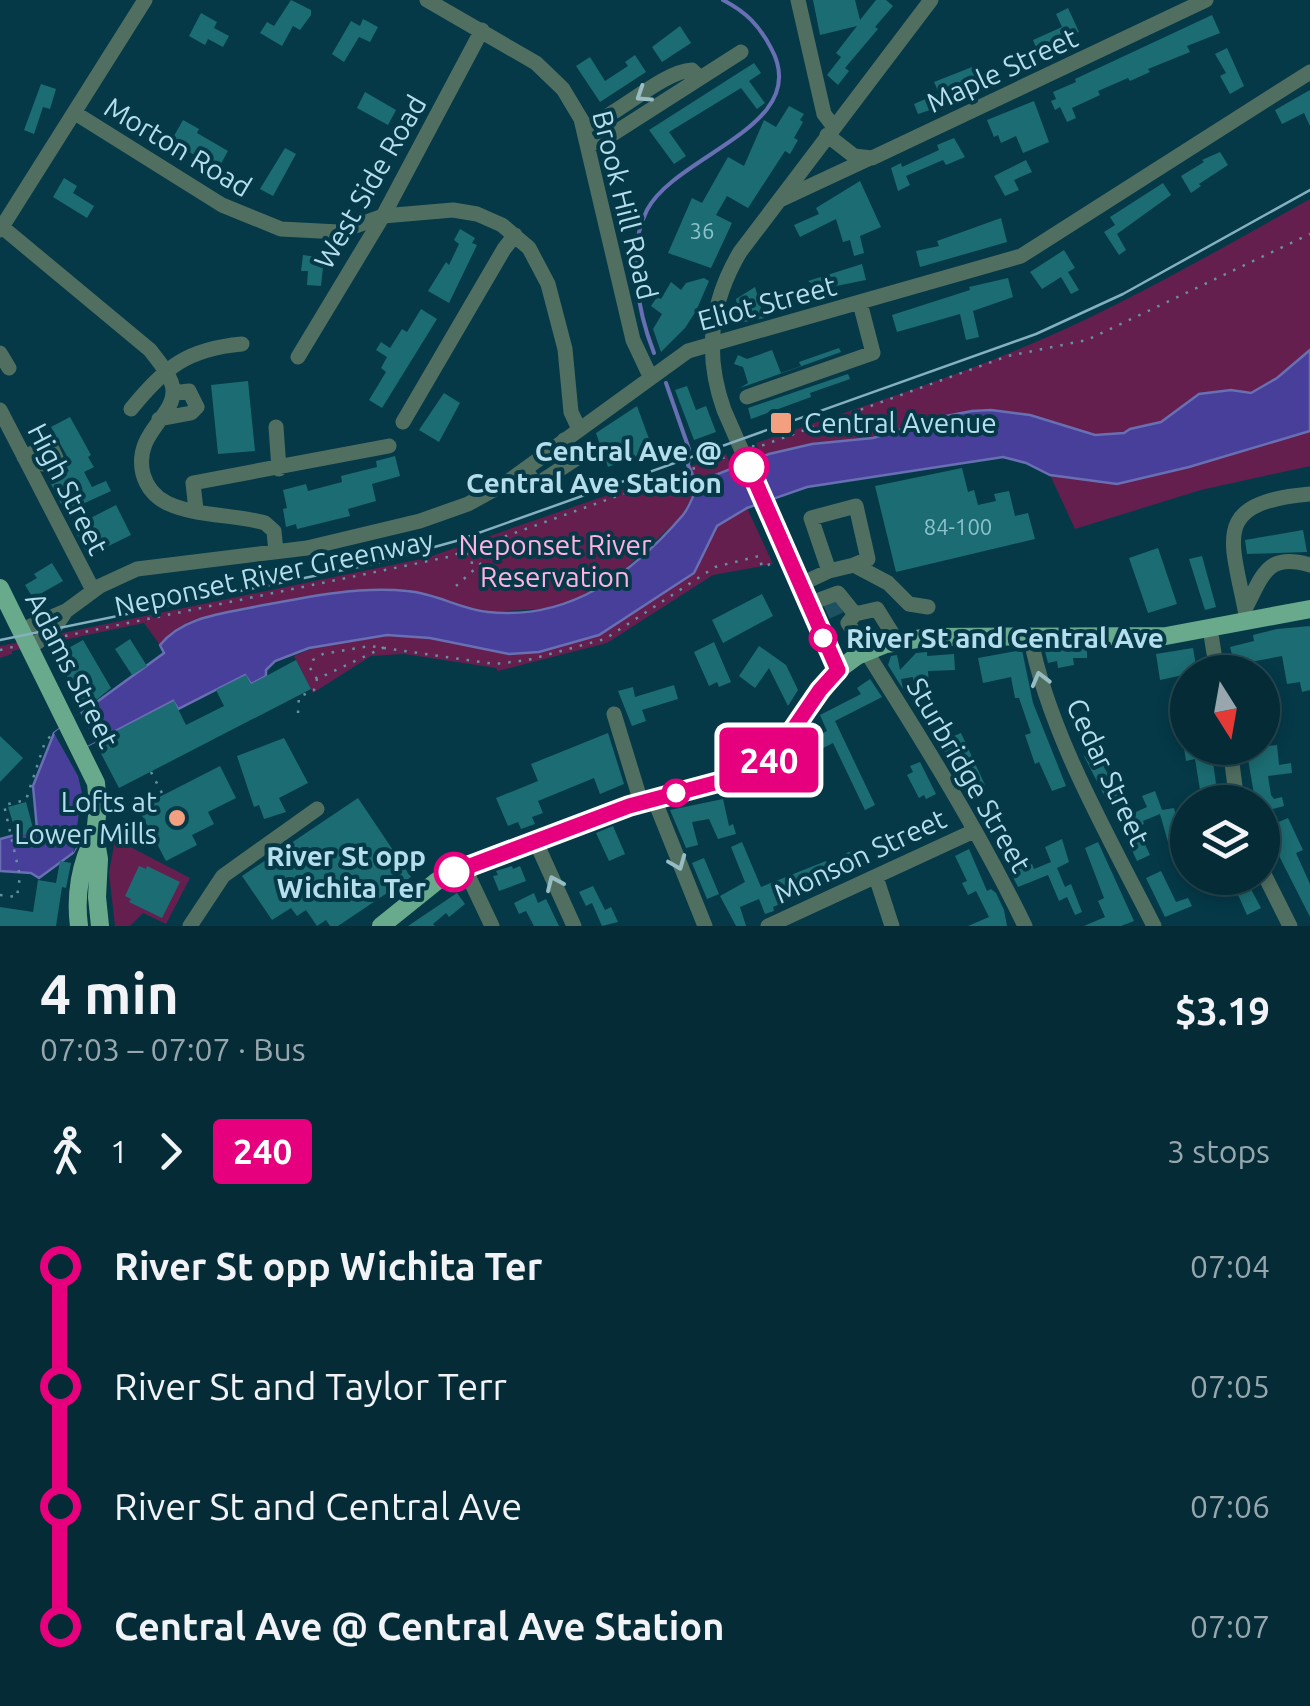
<!DOCTYPE html>
<html lang="en">
<head>
<meta charset="utf-8">
<style>
	:root { --surface:#042b36; --page:#0d333e; --text:#f1f3f6; --muted:#97a7ad; --line:#254751 }
	body { margin:0; font-family:Ubuntu,sans-serif; background:var(--page); color:var(--text); height:100vh; display:flex; flex-direction:column; font-size:38px; white-space:nowrap }
	* { box-sizing:border-box; margin:0 }
	p { font-size:32px; color:var(--muted) }
	.icon { flex:none; width:55px; height:55px; fill:none; stroke:currentColor; stroke-width:2; stroke-linecap:round; stroke-linejoin:round }
	.map { position:relative; height:926px; overflow:hidden }
	.drawer { display:flex; flex-direction:column; background:var(--surface); flex:1 }
	.drawer>* { flex:none }
	.badge { padding:0 20px; border-radius:8px; font-size:35px; line-height:65px }
	.needle { width:65px; rotate:169deg }
	.tools { position:absolute; left:1170px; top:655px; display:grid; gap:20px }
	.tools a { display:grid; place-items:center; width:110px; height:110px; border-radius:50%; background:var(--surface); box-shadow:0 5px 15px #0003,0 0 0 2px var(--line); font-size:50px }
	.map>.badge { position:absolute; translate:-50% -50%; box-shadow:0 0 0 5px #fff }
	.legs { display:flex; align-items:center; gap:15px; height:110px; padding:0 40px; font-size:32px }
	.legs p { margin-inline-start:auto }
	.head { display:flex; align-items:center; justify-content:space-between; height:170px; padding:0 40px }
	h1 { font-size:55px; font-weight:700; line-height:75px }
	ul { padding:0 40px; list-style:none }
	li { display:flex; align-items:center; gap:35px; height:120px; font-size:38px }
	li i { display:grid; place-items:center; width:15px; height:100%; margin:0 12px; background:currentColor }
	li i::after { content:''; width:25px; height:25px; margin:-12px; border:8px solid; border-radius:50%; background:var(--surface) }
	li p { margin-inline-start:auto }
	li:first-child i { background:linear-gradient(#0000 50%,currentColor 0) }
	li:last-child i { background:linear-gradient(currentColor 50%,#0000 0) }
	.map>svg:first-child { display:block }
</style>
</head>
<body>
<div class="map">
<svg width="1310" height="926" viewBox="0 0 1310 926">
	<rect width="100%" height="100%" fill="#053948"/>
	<path fill="#641f4e" d="M1310,199V350L1277,378L1251,393L1231,390L1199,394L1161,422L1124,433L1095,435L1030,415L991,410L941,417L873,438L812,444L762,457L756,443C847,411 942,382 1031,344C1128,303 1218,250 1310,199Z
		M1310,431V466L1201,490L1075,529L1050,475L1117,483L1189,467Z
		M726,454L733,470L705,478L697,486L682,516L622,572L581,599L557,608L488,612L462,607L420,593L367,589L221,614L164,641L160,645L144,623L12,651V654L0,658V646L426,558Z
		M747,508L773,564L713,575L607,643L498,671L496,668L404,654L371,656L313,693L294,656L323,644L387,635L430,638L501,653L539,652L606,631L694,573L717,526Z
		M115,839L190,878L166,924L143,913L130,926H115L109,873Z"/>
	<path fill="#473f9a" stroke="#686fb3" stroke-width="2.5" d="M1310,350V431L1189,467L1117,484L1050,475L1026,463L1003,457L807,487L747,508L717,526L694,573L599,635L539,652L509,654L430,638L387,635L309,648L275,661L266,670V676L251,684L245,675L178,709L173,701L81,749L100,802L73,853L39,878L31,873L0,871V839L37,829L33,786L54,733L164,653L160,645C181,619 217,614 249,608C301,598 354,586 407,591C436,593 459,609 488,612C569,621 632,574 683,515C691,505 694,492 700,481L769,454L812,444L873,438L941,417L972,411L991,410L1030,415L1095,435L1124,433L1130,429L1161,422L1199,394L1231,390L1251,393L1277,378Z"/>
	<path fill="#053948" d="M80,712L95,742L81,749L100,802L73,853L82,793L78,776L54,733Z"/>
	<g fill="none" stroke-linecap="round" stroke-linejoin="round">
		<path stroke="#686fb3" stroke-width="4" d="M654,353C638,312 626,251 647,210C676,154 814,126 771,48C759,25 746,12 723,0
			M666,383L689,449L688,465L699,492"/>
	</g>
	<path fill="#1b6d73" d="M291,0L311,10V15L300,30L293,26L282,46L260,33L267,22L274,26Z
		M813,0H855L860,20L876,0H886L893,6L875,27L878,29L845,68L849,71L838,85L827,75L841,57L836,53L857,26L820,35Z
		M1068,8L1079,32L1055,43L1057,48L1039,55L1033,40L1062,27L1056,14Z
		M201,13L217,22L214,28L229,36L223,47L208,39L205,45L189,36Z
		M1212,15L1220,33L1187,46L1190,52L1148,69L1150,72L1130,81L1128,78L1098,91L1100,95L1072,108L1076,118L1067,122L1060,107L1055,110L1051,101L1056,99L1053,92L1076,82L1075,79Z
		M363,19L378,27L370,42L359,37L344,62L332,54L351,21L360,26Z
		M680,26L691,43L662,62L652,47Z
		M1227,48L1244,86L1230,94L1220,76L1226,73L1215,54Z
		M635,55L646,72L600,102L576,66L590,57L605,81L628,66L625,62Z
		M754,63L761,73L749,81L765,103L757,109L741,88L669,132L686,156L674,164L649,130Z
		M972,67L980,83L975,85L977,89L956,98L957,101L918,114L914,104L939,93L934,82Z
		M41,84L56,89L50,109L43,107L34,134L24,130Z
		M1310,90V126L1304,113L1282,124L1275,110Z
		M365,92L396,110L388,125L357,108Z
		M1034,101L1049,142L1023,153L1016,136L1001,143L998,135L994,137L987,120Z
		M789,106L804,114L800,120L803,122L794,138L798,140L790,154L785,151L748,208L727,196L716,215L732,223L711,268L668,253L692,198L702,203L728,157L744,166L764,120L776,127Z
		M183,120L199,129L197,133L228,151L218,169L171,141Z
		M954,138L965,157L946,165L943,160L906,176L910,185L898,191L891,168L901,163L902,167L939,150L937,145Z
		M285,148L296,154L273,196L260,189Z
		M1220,152L1228,165L1199,184L1201,186L1191,193L1181,176L1204,162L1202,160Z
		M1026,160L1032,172L1014,180L1019,190L1005,196L994,176Z
		M64,178L77,186L73,193L94,206L87,218L53,197Z
		M860,181L881,227L860,236L864,253L854,256L850,240L843,242L836,219L800,237L794,225L819,214L816,208Z
		M1163,183L1171,195L1117,234L1126,250L1119,255L1104,232L1115,225L1110,217Z
		M1001,218L1007,242L920,267L916,251L939,246L937,241Z
		M460,229L475,238L472,243L477,245L449,303L428,291L446,262L449,265L459,244L454,240Z
		M1064,250L1075,268L1068,272L1079,290L1071,294L1061,277L1042,289L1030,272Z
		M303,255L324,258L321,286L307,285L308,271H301Z
		M862,264L866,280L831,287L834,298L828,299L825,293L808,281Z
		M704,278L709,281L696,311L685,328L661,352L653,329L662,314L651,306L657,297L661,299L671,282L681,290L686,283Z
		M1008,278L1013,297L973,311L979,337L966,340L960,314L897,332L892,315L970,290L969,287Z
		M755,287L764,318L740,323L736,299Z
		M421,309L437,319L382,408L369,400L386,372L381,368L387,357L376,350L381,342L390,348L402,329L407,332Z
		M839,348L841,352L740,388L748,383L743,367L734,364L738,355L747,359L772,350L781,373L801,366L799,362Z
		M848,374L850,379L810,393L811,397L751,419L748,408Z
		M248,381L255,451L218,454L211,385Z
		M687,386L696,410L706,406L716,432L694,440L675,390Z
		M444,393L460,403L439,442L419,430Z
		M637,406L653,450L608,467L596,433Z
		M70,417L91,455L88,457L94,467L84,472L92,487L106,481L111,491L65,512L49,480L69,471L65,464L68,458L51,427Z
		M395,456L400,476L372,484L376,501L348,509L350,516L297,529L296,524L286,527L283,509L287,508L283,490L306,484L308,491L342,482L341,476L377,467L376,461Z
		M962,468L968,492L974,490L978,505L996,501L994,494L1009,491L1015,516L1028,513L1035,539L896,572L875,486Z
		M116,505L131,535L88,556L73,527Z
		M1303,530L1307,552L1247,554L1245,540Z
		M1158,548L1177,604L1148,613L1129,558Z
		M1202,556L1216,607L1205,610L1189,559Z
		M52,563L63,581L33,598L25,585L37,578L34,574Z
		M762,594L773,616L723,643L712,620Z
		M1310,626V690L1302,692L1300,682L1287,684L1282,656L1245,663L1246,667L1230,671L1227,660L1233,658L1230,647L1254,641L1253,635L1277,629Z
		M130,639L147,666L132,675L115,649Z
		M83,640L111,688L84,710L56,655Z
		M714,642L731,682L719,687L717,682L709,686L694,652Z
		M759,646L786,665L798,690L788,706L769,668L755,688L739,676Z
		M1193,648L1197,672L1160,680L1156,654Z
		M1056,649H1087V658H1073L1074,665L1058,668L1057,661L1048,663L1045,651Z
		M1022,650L1033,703L1066,786L1052,791L1039,762L1035,764L1025,735L1031,733L1019,698H1015L1011,677L983,683L978,658Z
		M927,652V656L954,654L955,670L928,671L929,688L914,689L913,677L901,679L903,689L888,665L891,656L897,655L900,670L916,653Z
		M296,660L311,689L119,788L95,742L174,701L186,725L224,706L216,690L246,675L251,684Z
		M870,679L882,697L835,721L875,805L865,810L833,743L807,756L801,744L827,731L820,715L861,694L857,688Z
		M674,685L678,699L642,710L646,721L632,726L618,691L633,687L635,697Z
		M608,733L624,784L600,794L594,778L538,801L543,813L532,817L535,824L521,829L518,822L508,826L496,798L538,781L531,764Z
		M961,733L985,785L970,792L960,771L955,774L940,742Z
		M0,736L23,758L0,782Z
		M284,738L308,783L279,798L286,812L264,819L259,805L254,807L237,756Z
		M1277,745L1279,765L1291,763L1292,773L1268,776L1271,795L1274,799L1282,797L1284,806L1262,812V802H1256L1254,794L1246,748Z
		M1184,748H1211L1218,798L1212,799V802H1202L1195,759L1186,761Z
		M1096,751L1120,798L1108,803L1084,756Z
		M920,762L936,794L926,799L924,795L919,798L907,775L913,772L910,766Z
		M220,766L236,798L208,812L214,824L192,835L197,845L166,861L138,808Z
		M1155,791L1162,810L1174,808L1182,838L1168,842L1160,814L1143,821L1144,824L1137,827L1150,855L1137,861L1118,820L1147,807L1142,796Z
		M358,798L411,877L338,926H330L326,920L317,926L306,910L297,916L291,908L272,920L242,876Z
		M723,799L729,826L733,824L736,834L718,839L709,819L692,822L698,845L686,848L670,810Z
		M26,802L34,832L17,836L8,807Z
		M1288,818L1303,850L1296,853L1310,884V917L1265,828Z
		M613,826L625,854L609,861L596,833Z
		M1062,839L1069,862L1057,868L1065,887L1071,884L1082,912L1075,915L1067,897L1059,901L1048,875L1018,887L1012,875V872L1032,864L1034,869L1051,862L1045,847Z
		M742,842L761,887L826,861L829,869L849,861L846,853L858,849L864,865L792,893L794,898L773,907L774,911L765,914L759,899L740,907L746,926H736L720,896L745,882L731,847Z
		M1098,842L1134,921L1121,926H1084L1105,917L1098,901L1104,898L1085,848Z
		M969,849L987,891L991,889L996,893L1004,910L1007,926H968L989,917L976,891L968,895L962,883L967,881L955,856Z
		M704,858L719,894L707,899L692,863Z
		M60,861L71,863L66,888L62,887L56,926H0V907L33,912L38,880L56,883Z
		M139,866L146,869L147,866L180,882L162,918L129,902L131,899L125,896Z
		M512,866L513,869L520,866L526,881L499,891L493,876L498,875L496,871Z
		M1161,871L1176,902L1188,898L1192,906L1165,917L1146,878Z
		M1233,878H1245L1261,908L1247,915L1235,888L1232,890L1227,880Z
		M593,886L605,910L611,907L618,922L602,926L592,903L586,906L579,892Z
		M457,893L465,904L449,917L446,913L433,924L435,926H408Z
		M534,893L538,903L546,899L559,926H534L526,911L519,914L514,903Z"/>
	<g fill="none" stroke-linecap="round" stroke-linejoin="round">
		<path stroke="#1f5261" stroke-width="15" stroke-dasharray="15 8" stroke-linecap="butt" d="M830,602L837,617"/>
		<path stroke="#6492a1" stroke-width="2.5" stroke-dasharray="2.5 8" stroke-linecap="butt" d="M752,446L758,447L1008,356L1087,340L1310,234
			M466,553L472,561L471,571
			M456,586L507,540
			M65,636L448,557L731,455
			M0,650L13,647
			M317,679L310,668L313,660L323,654L370,646L495,664L528,660L605,639L715,567L759,556L762,567L776,562
			M298,713L299,697L314,690L317,679L391,644
			M151,772L163,795
			M0,895L17,897L20,876L4,805L26,800L44,745L53,732"/>
		<path stroke="#516f60" stroke-width="15" d="M427,0L536,63L563,89L581,119L633,340L650,376
			M798,0L824,114L834,127
			M75,113L222,205L281,229L339,232L383,216L453,210L477,214L502,225L529,248L548,284L565,349L571,412L579,429
			M584,127C618,116 661,72 692,70L700,78
			M827,135L854,156L872,158L1206,0
			M589,145L605,139L741,52
			M780,200L868,159
			M2,227L150,350C158,361 172,376 173,390C175,417 133,433 143,474C147,488 155,497 167,503C197,517 234,514 265,523L274,531L276,552
			M0,230L145,0
			M0,353L9,368
			M298,357L383,216L482,30
			M747,397L873,353L860,303
			M131,409C165,367 187,349 242,344
			M0,410L93,590
			M159,419L191,413L197,407L189,391L173,393
			M403,422L504,249L515,235
			M276,427L279,469
			M24,457L50,445L56,458L43,464
			M525,469L536,485L577,458L564,440
			M196,510L193,483L389,446
			M829,571L811,518L856,506L868,559L854,565
			M799,585L829,571L854,565L888,583L909,604L928,607
			M808,604L838,593L855,614
			M1245,609C1263,575 1267,552 1310,565
			M1247,620C1233,541 1207,503 1310,494
			M1210,628L1217,672
			M22,630L66,611L100,586L137,569L307,548L420,521L468,504L506,483L688,351L1021,256L1310,72
			M1030,635C1048,732 1109,837 1154,926
			M897,641L877,609L855,614L848,623C911,722 974,821 1025,926
			M30,647L51,633L66,611
			M838,670L724,410C704,354 710,303 740,252L931,0
			M614,714L641,802
			M1230,748L1237,802
			M654,799L705,926
			M535,840L574,926
			M464,867L492,926
			M1262,870L1290,926
			M876,877L892,926
			M190,926L223,876L317,809
			M768,926L974,831"/>
		<path stroke="#6aaa8c" stroke-width="18" d="M0,588L96,783L98,805L95,836L99,859L97,897L100,926
			M79,926C75,896 80,863 95,836
			M381,926L437,881L464,867L629,805L748,774L779,750L838,670L857,656L886,644L929,637L1166,636L1310,609"/>
		<path stroke="#84b0bf" stroke-width="2.5" d="M0,640L373,564L456,541L1036,334L1123,294L1310,190"/>
	</g>
	<defs><path id="oneway-chevron" d="M-2-3.5L2.5 0L-2 3.5" fill="none" stroke-width="1.6" stroke-linecap="round" stroke-linejoin="round" transform="scale(2.5)"/></defs>
	<g stroke="#97bdc3">
		<use href="#oneway-chevron" transform="translate(643 95) rotate(147)"/>
		<use href="#oneway-chevron" transform="translate(1040 679) rotate(-105)"/>
		<use href="#oneway-chevron" transform="translate(678 863) rotate(68)"/>
		<use href="#oneway-chevron" transform="translate(554 883) rotate(-114)"/>
	</g>
	<g fill="none" stroke-linecap="round" stroke-linejoin="round">
		<defs>
			<path id="line-1" d="M454,872L629,806L748,774L779,750L820,690L838,670L749,467"/>
		</defs>
		<use href="#line-1" stroke="#fff" stroke-width="22"/>
		<use href="#line-1" stroke="#e6007e" stroke-width="15"/>
	</g>
	<g fill="#f2a07f" stroke="#053948" stroke-width="4">
		<rect x="769" y="411" width="24" height="24" rx="5"/>
		<circle cx="177" cy="818" r="10"/>
	</g>
	<g fill="#fff" stroke="#e6007e" stroke-width="5">
		<circle cx="749" cy="467" r="18"/>
		<circle cx="823" cy="638" r="12"/>
		<circle cx="676" cy="793" r="12"/>
		<circle cx="454" cy="872" r="18"/>
	</g>
	<g text-anchor="middle" stroke-width="8" stroke-linejoin="round" paint-order="stroke">
		<g font-size="22" fill="#8ec2ce">
			<text x="702" y="239">36</text>
			<text x="958" y="535">84-100</text>
		</g>
		<g font-size="28" fill="#b5deed" stroke="#053948">
			<text transform="translate(1002 70) rotate(-25)" y="10">Maple Street</text>
			<text transform="translate(178 147) rotate(31)" y="10">Morton Road</text>
			<text transform="translate(370 182) rotate(-60)" y="10">West Side Road</text>
			<text transform="translate(625 205) rotate(76)" y="10">Brook Hill Road</text>
			<text transform="translate(767 303) rotate(-15)" y="10">Eliot Street</text>
			<text transform="translate(68 489) rotate(63)" y="10">High Street</text>
			<text transform="translate(274 573) rotate(-12)" y="10">Neponset River Greenway</text>
			<text transform="translate(72 670) rotate(63)" y="10">Adams Street</text>
			<text transform="translate(1108 772) rotate(65)" y="10">Cedar Street</text>
			<text transform="translate(969 775) rotate(60)" y="10">Sturbridge Street</text>
			<text transform="translate(860 856) rotate(-25)" y="10">Monson Street</text>
		</g>
		<g font-size="28" fill="#b5deed" stroke="#053948" text-anchor="start">
			<text x="804" y="433">Central Avenue</text>
			<text x="157" y="812" text-anchor="end">Lofts at<tspan x="157" dy="32">Lower Mills</tspan></text>
		</g>
		<g font-size="28" font-weight="bold" fill="#b5deed" stroke="#053948" text-anchor="end">
			<text x="722" y="461">Central Ave @<tspan x="722" dy="32">Central Ave Station</tspan></text>
			<text x="846" y="648" text-anchor="start">River St and Central Ave</text>
			<text x="426" y="866">River St opp<tspan x="426" dy="32">Wichita Ter</tspan></text>
		</g>
		<g font-size="28" fill="#feb3e0" stroke="#053948">
			<text x="555" y="555">Neponset River<tspan x="555" dy="32">Reservation</tspan></text>
		</g>
	</g>
</svg>
<div class="tools">
<a><svg class="needle" viewBox="-14 -14 28 28"><path d="M0-13l5 13h-10z" fill="#e53935"/><path d="M0 13l5-13h-10z" fill="#97a7ad"/></svg></a>
<a><svg class="icon" aria-label="layers" viewBox="0 0 24 24"><path d="M12 4l9 5-9 5-9-5zM3 14l9 5 9-5"/></svg></a>
</div>
<b class="badge" style="left:769px;top:760px;background:#e6007e;color:#fff">240</b>
</div>
<section class="drawer">
<div class="head"><div><h1>4 min</h1><p>07:03 – 07:07 · Bus</p></div><b>$3.19</b></div>
<div class="legs"><svg class="icon" aria-label="walk" viewBox="0 0 24 24"><circle cx="13" cy="4" r="2"/><path d="M13 8l-2 6 4 7M11 14l-3 7M7 12l3-4h3l4 4"/></svg>1<svg class="icon" aria-label="forward" viewBox="0 0 24 24"><path d="M9 5l7 7-7 7"/></svg><b class="badge" style="background:#e6007e;color:#fff">240</b><p>3 stops</p></div>
<ul>
<li><i style="color:#e6007e"></i><b>River St opp Wichita Ter</b><p>07:04</p></li>
<li><i style="color:#e6007e"></i><span>River St and Taylor Terr</span><p>07:05</p></li>
<li><i style="color:#e6007e"></i><span>River St and Central Ave</span><p>07:06</p></li>
<li><i style="color:#e6007e"></i><b>Central Ave @ Central Ave Station</b><p>07:07</p></li>
</ul>
</section>
</body>
</html>
